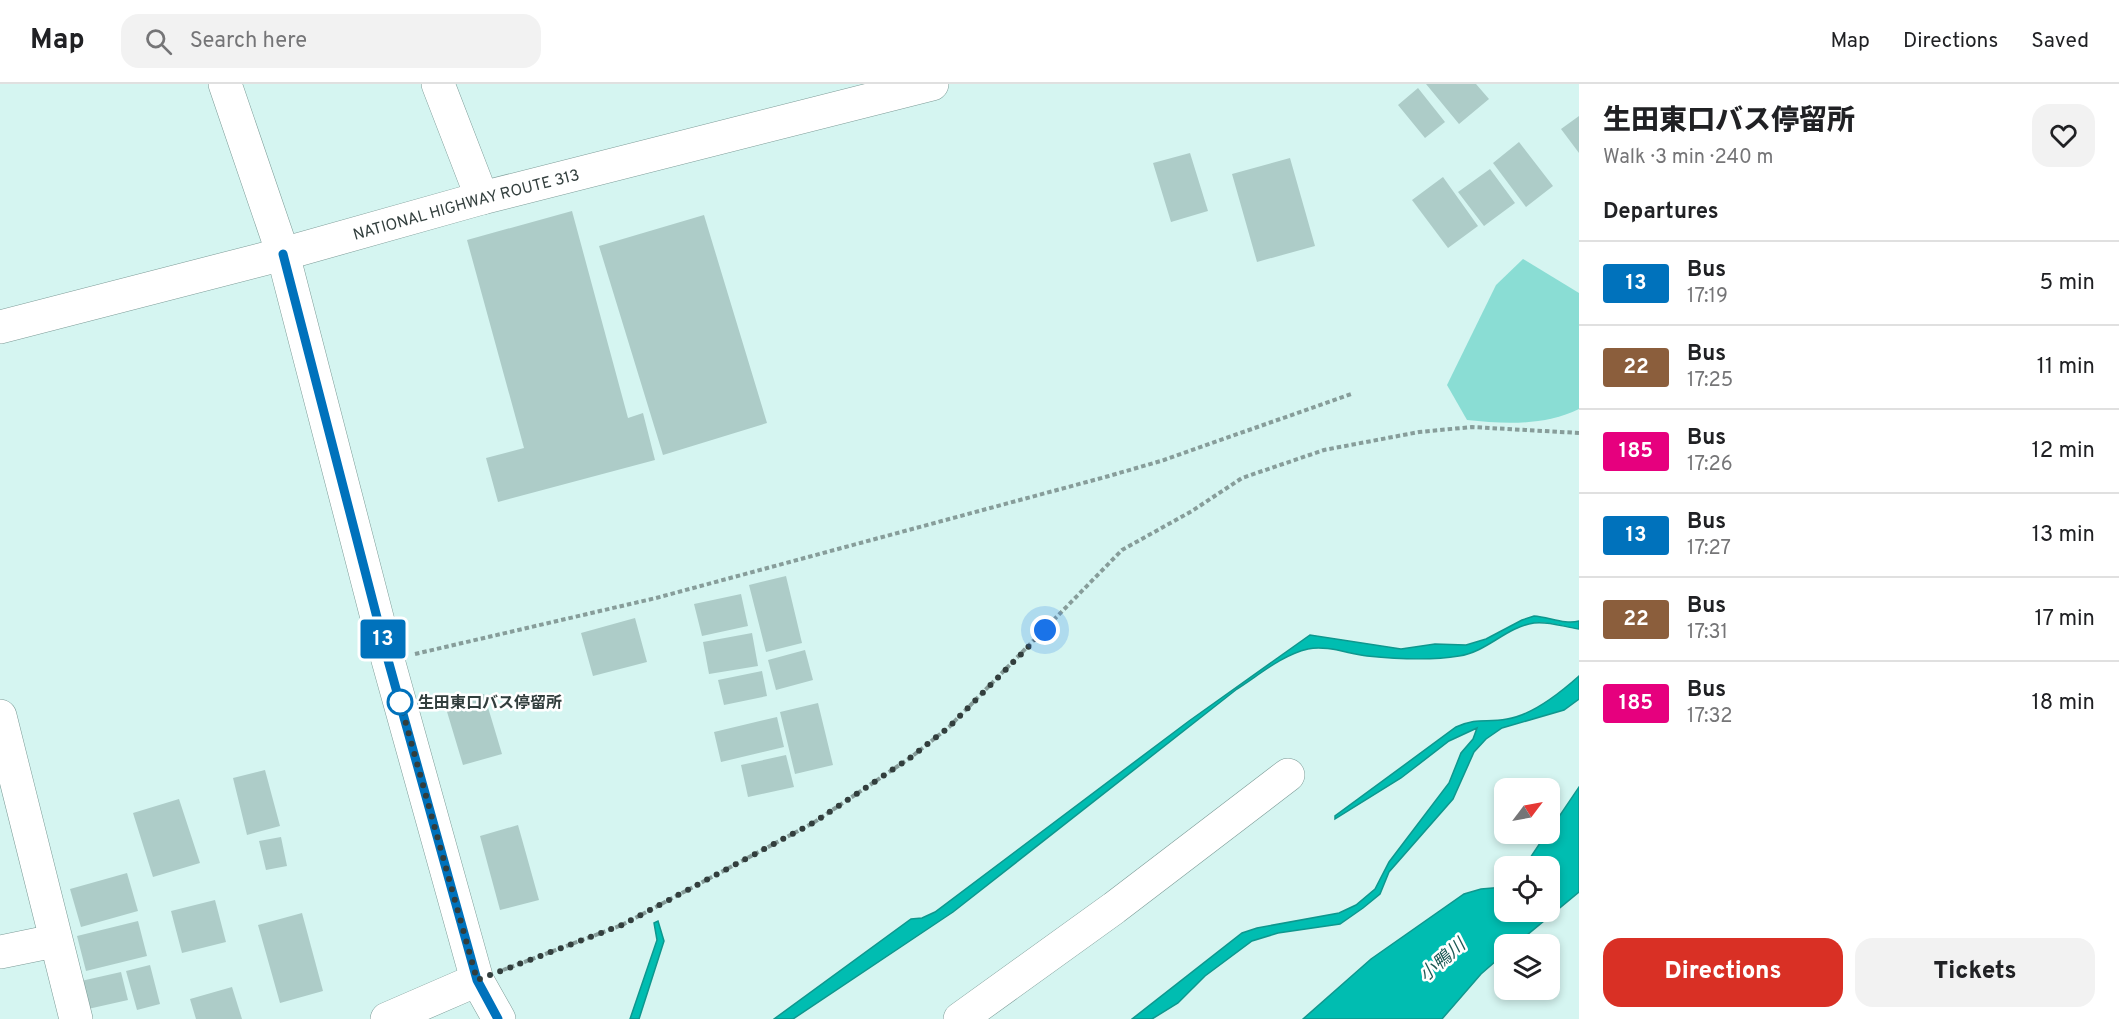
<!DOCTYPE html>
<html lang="en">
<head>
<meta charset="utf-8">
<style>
	:root { --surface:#fff; --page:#f2f2f2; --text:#202124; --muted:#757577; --line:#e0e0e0; --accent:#d93025 }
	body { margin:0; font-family:Overpass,"Noto Sans JP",sans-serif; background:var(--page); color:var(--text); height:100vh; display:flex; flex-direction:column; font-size:22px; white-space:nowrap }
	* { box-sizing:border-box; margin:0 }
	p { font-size:20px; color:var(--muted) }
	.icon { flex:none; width:33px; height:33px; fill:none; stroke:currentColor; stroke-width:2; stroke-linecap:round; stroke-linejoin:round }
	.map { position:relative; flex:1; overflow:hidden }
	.drawer { display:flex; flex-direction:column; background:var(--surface); width:540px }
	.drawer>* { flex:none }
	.badge { padding:0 12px; border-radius:4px; font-size:21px; line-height:39px }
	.needle { width:39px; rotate:58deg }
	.tools { position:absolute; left:1494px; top:694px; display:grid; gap:12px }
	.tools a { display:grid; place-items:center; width:66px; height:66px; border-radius:12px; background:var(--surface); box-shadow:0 3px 9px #0003; font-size:30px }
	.you { position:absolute; width:30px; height:30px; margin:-15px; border:4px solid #fff; border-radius:50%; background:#1a73e8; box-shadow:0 0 0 9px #1a73e833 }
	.map>.badge { position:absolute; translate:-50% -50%; box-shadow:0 0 0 3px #fff }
	h2 { padding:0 24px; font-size:22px; line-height:54px }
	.round { display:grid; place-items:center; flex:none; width:63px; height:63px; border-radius:18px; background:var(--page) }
	.headline { display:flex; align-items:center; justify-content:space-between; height:102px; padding:0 24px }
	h1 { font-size:28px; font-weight:800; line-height:45px }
	.primary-button { display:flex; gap:12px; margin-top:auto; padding:12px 24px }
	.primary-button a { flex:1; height:69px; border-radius:18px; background:var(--accent); color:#fff; font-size:24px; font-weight:800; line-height:69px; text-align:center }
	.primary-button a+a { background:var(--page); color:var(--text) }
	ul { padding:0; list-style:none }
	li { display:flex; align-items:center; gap:18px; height:84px; padding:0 24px; border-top:2px solid var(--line) }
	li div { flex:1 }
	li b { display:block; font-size:22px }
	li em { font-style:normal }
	li .badge { min-width:66px; font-weight:700; text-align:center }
	header { display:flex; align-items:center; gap:36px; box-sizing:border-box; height:84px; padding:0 30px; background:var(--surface); border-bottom:2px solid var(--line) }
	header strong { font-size:28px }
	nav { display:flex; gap:33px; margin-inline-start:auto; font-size:21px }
	.search { width:420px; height:54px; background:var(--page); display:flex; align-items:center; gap:15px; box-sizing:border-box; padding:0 21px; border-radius:18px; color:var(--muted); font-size:22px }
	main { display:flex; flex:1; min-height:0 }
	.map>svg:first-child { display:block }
</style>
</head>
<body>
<header>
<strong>Map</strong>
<div class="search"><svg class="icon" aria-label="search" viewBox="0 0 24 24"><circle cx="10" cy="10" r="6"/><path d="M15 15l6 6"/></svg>Search here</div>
<nav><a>Map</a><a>Directions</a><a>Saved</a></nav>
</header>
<main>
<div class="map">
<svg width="1579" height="935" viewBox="0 0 1579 935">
	<rect width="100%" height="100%" fill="#d5f5f1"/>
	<path fill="#8addd4" d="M1523,175L1579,209V325C1544,342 1505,340 1467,336L1447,301L1496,201Z"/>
	<path fill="#00bdb1" stroke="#0f978e" stroke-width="1.5" d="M1534,532C1549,533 1565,541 1579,537V545C1564,543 1549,537 1534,539C1506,543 1487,568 1459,572C1429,577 1397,575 1367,572C1349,570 1327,561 1308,565C1282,571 1259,591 1237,605L953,828L793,935H774L911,835L922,834L935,828L1189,637L1310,551L1401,565L1435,560L1466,561L1486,555L1522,536Z
		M1579,592V615L1564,626L1502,644L1486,655L1474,668L1453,715L1389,788L1380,810L1363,824L1340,840L1278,849L1252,857L1205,892L1178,919L1152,935H1132L1242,849L1257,844L1339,829L1356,821L1375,805L1389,778L1449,699L1461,669L1473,655L1477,644L1449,657L1401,694L1335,735V732L1456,643C1479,633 1485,639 1507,635C1533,631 1560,609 1579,592Z
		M1579,703V808L1515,861H1504V870L1481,890L1442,935H1303L1371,875L1464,810L1481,805L1504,803V828H1550V783H1524L1546,750H1550V746Z
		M658,837L664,857L639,935H630L657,856L654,839Z"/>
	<path fill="#adccc8" d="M1426,0H1476L1489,15L1459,40Z
		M1418,4L1445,38L1425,54L1398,21Z
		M1579,32V69L1561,45Z
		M1519,58L1553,102L1526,123L1493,79Z
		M1190,69L1208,127L1171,138L1153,79Z
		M1290,74L1315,162L1257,178L1232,90Z
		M1490,85L1515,119L1484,142L1458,108Z
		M1443,93L1478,142L1448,164L1412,116Z
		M572,127L628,334L643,329L655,376L498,418L486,374L524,364L467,156Z
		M704,131L767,339L663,371L599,162Z
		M786,492L802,559L766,568L749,501Z
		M741,510L748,542L702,552L694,520Z
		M635,534L647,578L593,592L581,549Z
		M752,549L758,582L709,590L703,558Z
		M805,566L813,596L776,606L768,576Z
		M762,587L767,612L724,621L718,596Z
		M484,610L502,670L463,681L445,621Z
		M818,619L833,681L795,690L780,628Z
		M777,633L784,663L721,678L714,648Z
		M786,671L794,703L748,713L741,681Z
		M265,686L280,742L247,751L233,694Z
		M179,715L200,779L153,793L133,729Z
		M518,741L539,816L500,826L480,752Z
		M281,753L287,782L266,786L259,757Z
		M127,789L138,827L81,843L70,805Z
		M215,816L226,858L182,869L171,827Z
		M302,829L323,907L280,919L258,841Z
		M138,837L147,872L86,887L77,852Z
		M150,881L160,920L137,926L126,887Z
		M121,888L128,916L88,925L81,897Z
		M232,903L242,935H196L190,915Z"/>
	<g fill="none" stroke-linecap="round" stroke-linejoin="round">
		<defs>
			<path id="minor" d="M438,0L482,114
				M0,632L76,935
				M0,868L54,857
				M387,935L477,896
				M960,935L1114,824L1288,691"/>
			<path id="major" d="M225,0L283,170L388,576L477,896L499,935"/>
			<g id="highway">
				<path id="s1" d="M0,243L283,170L482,114L932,0"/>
			</g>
		</defs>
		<use href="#minor" stroke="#7c9b97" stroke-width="34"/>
		<use href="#major" stroke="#7c9b97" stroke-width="34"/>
		<use href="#highway" stroke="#7c9b97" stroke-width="34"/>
		<path stroke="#879d9a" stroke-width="4" stroke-dasharray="4.5 3" stroke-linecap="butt" d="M415,570L656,514L1109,392L1164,376L1351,310
			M503,886L622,841L813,739L910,674L949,643L1122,466L1192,427L1242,394L1324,366L1419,348L1472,343L1579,349"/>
		<use href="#minor" stroke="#fff" stroke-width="33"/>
		<use href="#major" stroke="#fff" stroke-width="33"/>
		<use href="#highway" stroke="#fff" stroke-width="33"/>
	</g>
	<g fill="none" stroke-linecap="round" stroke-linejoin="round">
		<defs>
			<path id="line" d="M283,170L388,576L477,896L498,935"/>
		</defs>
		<use href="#line" stroke="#fff" stroke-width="14"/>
		<use href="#line" stroke="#0072bc" stroke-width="9"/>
		<path stroke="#323e3d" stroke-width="6" stroke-dasharray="0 10.8" d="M400,618L477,896L622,841L813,739L910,674L949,643L1045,546"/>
	</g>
	<circle fill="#fff" stroke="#0072bc" stroke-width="3" cx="400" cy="618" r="12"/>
	<g text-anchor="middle" stroke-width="5" stroke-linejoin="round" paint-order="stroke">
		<g font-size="16" fill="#323e3d" stroke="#fff">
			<text dy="6" stroke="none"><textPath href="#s1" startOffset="482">NATIONAL HIGHWAY ROUTE 313</textPath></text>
		</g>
		<g font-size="16" font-weight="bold" fill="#323e3d" stroke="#fff" text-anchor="start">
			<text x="418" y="624">生田東口バス停留所</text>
		</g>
		<g font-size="18" font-style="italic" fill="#1d5a55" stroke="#fff">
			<text transform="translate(1442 876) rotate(-41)" y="6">小鴨川</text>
		</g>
	</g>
</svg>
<div class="tools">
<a><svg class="needle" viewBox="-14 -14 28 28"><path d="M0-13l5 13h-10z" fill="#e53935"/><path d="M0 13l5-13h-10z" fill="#757577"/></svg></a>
<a><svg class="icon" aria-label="locate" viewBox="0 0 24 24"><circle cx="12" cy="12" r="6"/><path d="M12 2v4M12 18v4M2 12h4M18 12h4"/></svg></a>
<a><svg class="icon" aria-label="layers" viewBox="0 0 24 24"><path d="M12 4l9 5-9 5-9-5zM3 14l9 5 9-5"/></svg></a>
</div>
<div class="you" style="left:1045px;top:546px"></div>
<b class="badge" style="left:383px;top:555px;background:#0072bc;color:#fff">13</b>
</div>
<section class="drawer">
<div class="headline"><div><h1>生田東口バス停留所</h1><p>Walk · 3 min · 240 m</p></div><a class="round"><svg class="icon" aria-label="heart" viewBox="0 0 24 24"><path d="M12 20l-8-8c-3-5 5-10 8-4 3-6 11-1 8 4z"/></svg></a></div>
<h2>Departures</h2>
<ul>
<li><span class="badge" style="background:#0072bc;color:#fff">13</span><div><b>Bus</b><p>17:19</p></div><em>5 min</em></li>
<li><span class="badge" style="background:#8b5e3c;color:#fff">22</span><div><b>Bus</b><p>17:25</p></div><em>11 min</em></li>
<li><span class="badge" style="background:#e6007e;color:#fff">185</span><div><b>Bus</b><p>17:26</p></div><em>12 min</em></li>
<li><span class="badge" style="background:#0072bc;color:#fff">13</span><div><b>Bus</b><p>17:27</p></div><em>13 min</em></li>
<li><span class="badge" style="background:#8b5e3c;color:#fff">22</span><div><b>Bus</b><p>17:31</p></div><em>17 min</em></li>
<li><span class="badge" style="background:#e6007e;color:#fff">185</span><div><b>Bus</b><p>17:32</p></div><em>18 min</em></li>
</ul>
<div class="primary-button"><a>Directions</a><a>Tickets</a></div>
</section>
</main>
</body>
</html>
